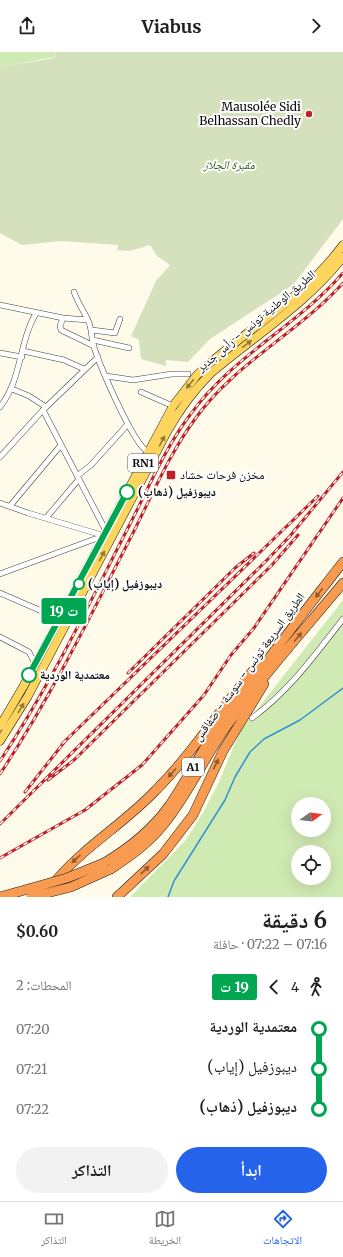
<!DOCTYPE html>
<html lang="ar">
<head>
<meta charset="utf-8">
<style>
	:root { --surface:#fff; --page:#f2f2f2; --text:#202124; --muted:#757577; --line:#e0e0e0; --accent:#2563eb }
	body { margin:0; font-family:Merriweather,"Noto Naskh Arabic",serif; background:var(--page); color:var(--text); direction:rtl; height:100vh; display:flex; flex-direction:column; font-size:15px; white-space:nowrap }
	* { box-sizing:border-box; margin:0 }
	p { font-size:13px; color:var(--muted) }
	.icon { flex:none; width:22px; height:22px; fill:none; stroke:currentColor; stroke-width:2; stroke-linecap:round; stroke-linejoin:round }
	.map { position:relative; height:845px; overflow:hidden; direction:ltr }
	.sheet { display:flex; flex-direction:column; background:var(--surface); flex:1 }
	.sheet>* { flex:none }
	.badge { padding:0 8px; border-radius:3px; font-size:14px; line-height:26px }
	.needle { width:26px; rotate:75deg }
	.tools { position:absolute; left:291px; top:745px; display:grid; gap:8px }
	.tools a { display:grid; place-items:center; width:40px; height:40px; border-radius:50%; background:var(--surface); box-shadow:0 4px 16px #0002; font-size:20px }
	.map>.badge { position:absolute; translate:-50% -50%; box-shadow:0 0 0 2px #fff }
	.legs { display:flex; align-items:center; gap:6px; height:44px; padding:0 16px; font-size:13px }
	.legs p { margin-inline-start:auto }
	.summary { display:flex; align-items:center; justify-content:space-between; height:68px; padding:0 16px }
	h1 { font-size:22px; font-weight:700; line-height:30px }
	.primary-button { display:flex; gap:8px; margin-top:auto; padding:8px 16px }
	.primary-button a { flex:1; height:46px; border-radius:24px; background:var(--accent); color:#fff; font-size:16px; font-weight:700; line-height:46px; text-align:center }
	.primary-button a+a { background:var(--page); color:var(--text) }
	ul { padding:0 16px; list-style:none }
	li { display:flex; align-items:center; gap:14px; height:40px; font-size:15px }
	li i { display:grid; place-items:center; width:6px; height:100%; margin:0 5px; background:currentColor }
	li i::after { content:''; width:10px; height:10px; margin:-5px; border:3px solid; border-radius:50%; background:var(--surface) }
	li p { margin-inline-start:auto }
	li:first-child i { background:linear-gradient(#0000 50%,currentColor 0) }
	li:last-child i { background:linear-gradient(currentColor 50%,#0000 0) }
	header { display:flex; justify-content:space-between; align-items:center; height:52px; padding:0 16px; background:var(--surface); font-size:18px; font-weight:700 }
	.tabs { display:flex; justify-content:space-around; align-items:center; height:56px; border-top:1px solid var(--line); background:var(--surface); font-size:11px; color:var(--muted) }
	.tabs a { display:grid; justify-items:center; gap:2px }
	.tabs .selected { color:var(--accent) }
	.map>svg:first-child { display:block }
</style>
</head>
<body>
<header><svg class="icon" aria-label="forward" viewBox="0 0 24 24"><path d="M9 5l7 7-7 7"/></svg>Viabus<svg class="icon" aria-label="share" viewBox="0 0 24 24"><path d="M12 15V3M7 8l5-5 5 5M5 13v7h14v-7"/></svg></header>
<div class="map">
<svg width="343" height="845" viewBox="0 0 343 845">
	<rect width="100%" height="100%" fill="#fffbeb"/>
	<path fill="#d0eab4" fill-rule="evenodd" d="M0,0H56L55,5L0,15Z
		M343,548V845H130L185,789L203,761L219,730L240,679ZM298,752H324V778H298ZM298,800H324V826H298Z"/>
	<path fill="#d5e0bc" d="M56,0H343V167L293,233L210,287L188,310L166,308V314L141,307L139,288L131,284L156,229L170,213L157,204L150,193L130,199L117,198L118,193L61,189L22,193L0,181V15L55,6Z"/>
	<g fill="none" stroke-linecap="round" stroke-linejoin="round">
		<path stroke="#3393d0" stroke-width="1.5" d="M168,845L174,829L225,748L235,725L250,700L264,687L300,668L343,636"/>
		<defs>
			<path id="minor" d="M74,240C78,251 83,258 88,268C92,276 91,286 94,295C100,314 133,392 148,400
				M0,253L63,266L88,268
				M63,266L60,274L61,278L94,294
				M92,278L115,281L120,267
				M93,288L129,296
				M23,299L64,308L84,317
				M0,301L22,305
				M106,324L133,328L172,322H188
				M12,337L29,344L46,355
				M141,340L173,354
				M0,355C22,327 19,290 36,261
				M43,358L106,479
				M0,405L43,358L98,305
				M77,424L91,413L128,372
				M0,451L28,461L105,484
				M10,454L61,393
				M46,466L79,427
				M0,522L103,484
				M0,541L60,567
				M0,585L29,600L35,612
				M252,666C289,639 315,603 343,567"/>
			<path id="primary" d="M0,674L23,635L173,354L197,323L209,312C254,273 307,242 343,193
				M0,689L28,644L168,378C180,357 194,338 211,321C256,283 306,252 343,205"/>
			<path id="motorway" d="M104,811C129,796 152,778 169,754C188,726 203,696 222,669C261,615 302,563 343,510
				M111,817C131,804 149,791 164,772C189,741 205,704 228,672C263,623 304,578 343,531
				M53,832C83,795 124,772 156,738C194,700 222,653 258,613
				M117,845L163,802L193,763L223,699L264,632"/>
		</defs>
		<use href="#minor" stroke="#3f3f3f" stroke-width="6"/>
		<use href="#primary" stroke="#1d1d1d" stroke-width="9"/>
		<use href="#motorway" stroke="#1d1d1d" stroke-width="10"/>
		<use href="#minor" stroke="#fff" stroke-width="5"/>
		<use href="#primary" stroke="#fcd45e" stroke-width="8"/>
		<use href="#motorway" stroke="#f89b50" stroke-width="9"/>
		<defs>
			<path id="rail" d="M128,621L235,516L254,501
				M62,692L318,444
				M0,709C50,634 89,552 130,472C149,435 165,396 190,363C231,305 297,274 343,221
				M0,722C51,645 92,561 134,479C153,441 170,401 195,367C235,311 298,281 343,231
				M48,728L74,708L272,513L298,483
				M25,740L66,688
				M0,772L267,508L290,484L343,420
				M0,806L85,758L142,713L204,643L231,603L254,576L343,446"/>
		</defs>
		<use href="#rail" stroke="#bf212a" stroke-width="3"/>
		<use href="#rail" stroke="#fff" stroke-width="1.5" stroke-dasharray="4.5" stroke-linecap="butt"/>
		<defs>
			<path id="motorway-bridge" d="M0,845L67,826L104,811
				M31,845L71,835L111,817"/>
		</defs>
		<use href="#motorway-bridge" stroke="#1d1d1d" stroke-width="10" stroke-linecap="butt"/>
		<use href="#motorway-bridge" stroke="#f89b50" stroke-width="9"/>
	</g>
	<defs><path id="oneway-solid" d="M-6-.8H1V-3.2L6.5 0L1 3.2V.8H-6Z"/></defs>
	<g fill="#907a39">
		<use href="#oneway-solid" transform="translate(247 292) rotate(-37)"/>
		<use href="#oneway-solid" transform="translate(190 332) rotate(129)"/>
		<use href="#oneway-solid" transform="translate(162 389) rotate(-62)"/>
		<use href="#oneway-solid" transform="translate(102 504) rotate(-62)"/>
		<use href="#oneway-solid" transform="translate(21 656) rotate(-59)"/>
	</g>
	<g fill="#8e5b31">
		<use href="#oneway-solid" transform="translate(319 541) rotate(128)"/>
		<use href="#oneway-solid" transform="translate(298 585) rotate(-50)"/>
		<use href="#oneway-solid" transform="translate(216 712) rotate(-64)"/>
		<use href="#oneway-solid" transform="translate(172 721) rotate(132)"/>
		<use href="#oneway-solid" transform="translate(76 807) rotate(138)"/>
		<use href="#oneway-solid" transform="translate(145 818) rotate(-43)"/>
	</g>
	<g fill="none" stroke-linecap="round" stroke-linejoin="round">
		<defs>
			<path id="line-1" d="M29,623L127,440"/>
		</defs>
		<use href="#line-1" stroke="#fff" stroke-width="9"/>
		<use href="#line-1" stroke="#00a651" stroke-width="6"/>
	</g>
	<g fill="#bf212a" stroke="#fff" stroke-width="1.5">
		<circle cx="309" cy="62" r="4"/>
		<rect x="166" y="418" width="10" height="10" rx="2"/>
	</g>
	<g fill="#fff" stroke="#00a651" stroke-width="2">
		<circle cx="127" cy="440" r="7"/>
		<circle cx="79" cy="532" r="5"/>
		<circle cx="29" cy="623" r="7"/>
	</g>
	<g text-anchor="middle" stroke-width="4" stroke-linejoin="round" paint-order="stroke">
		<g fill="#fff" stroke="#555" stroke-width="1">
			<rect x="128" y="402" width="30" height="18" rx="3"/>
			<rect x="182" y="706" width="22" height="18" rx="3"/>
		</g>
		<g font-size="11" font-weight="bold" fill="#0c0c0c">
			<text x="143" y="415">RN1</text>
			<text x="193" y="719">A1</text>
		</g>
		<g font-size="12" fill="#0c0c0c" stroke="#fff" text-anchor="end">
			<text x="301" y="59">Mausolée Sidi<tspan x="301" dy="14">Belhassan Chedly</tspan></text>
			<text x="180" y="427" text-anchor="start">مخزن فرحات حشاد</text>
		</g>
		<g font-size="12" font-style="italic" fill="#2b651b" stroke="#fff">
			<text x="229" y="117">مقبرة الجلاز</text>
		</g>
		<g font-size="12" fill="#0c0c0c" stroke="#fff">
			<text transform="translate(256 269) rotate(-40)" y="4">الطريق الوطنية تونس - رأس جدير</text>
			<text transform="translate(249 615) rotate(-54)" y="4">الطريق السريعة تونس - سوسة - صفاقس</text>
		</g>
		<g font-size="12" font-weight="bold" fill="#0c0c0c" stroke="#fff" text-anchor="start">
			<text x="138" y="444">ديبوزفيل (ذهاب)</text>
			<text x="88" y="536">ديبوزفيل (إياب)</text>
			<text x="40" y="627">معتمدية الوردية</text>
		</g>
	</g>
</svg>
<div class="tools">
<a><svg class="needle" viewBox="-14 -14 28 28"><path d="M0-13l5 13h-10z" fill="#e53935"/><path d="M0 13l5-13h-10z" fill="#757577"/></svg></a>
<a><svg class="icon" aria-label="locate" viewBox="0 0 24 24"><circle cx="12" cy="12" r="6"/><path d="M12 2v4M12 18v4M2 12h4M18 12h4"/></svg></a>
</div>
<b class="badge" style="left:64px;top:559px;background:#00a651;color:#fff">19 ت</b>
</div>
<section class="sheet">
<div class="summary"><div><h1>6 دقيقة</h1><p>07:16 – 07:22 · حافلة</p></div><b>$0.60</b></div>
<div class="legs"><svg class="icon" aria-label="walk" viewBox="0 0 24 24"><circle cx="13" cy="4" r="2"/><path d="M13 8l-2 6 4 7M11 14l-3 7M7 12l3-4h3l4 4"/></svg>4<svg class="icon" aria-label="back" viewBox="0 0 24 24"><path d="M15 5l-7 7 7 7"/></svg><b class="badge" style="background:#00a651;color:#fff">19 ت</b><p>المحطات: 2</p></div>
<ul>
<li><i style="color:#00a651"></i><b>معتمدية الوردية</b><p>07:20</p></li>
<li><i style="color:#00a651"></i><span>ديبوزفيل (إياب)</span><p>07:21</p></li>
<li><i style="color:#00a651"></i><b>ديبوزفيل (ذهاب)</b><p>07:22</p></li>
</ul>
<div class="primary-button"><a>ابدأ</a><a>التذاكر</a></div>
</section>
<nav class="tabs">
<a class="selected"><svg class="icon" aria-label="directions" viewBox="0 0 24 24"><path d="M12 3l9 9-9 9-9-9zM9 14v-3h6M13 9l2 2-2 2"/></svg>الاتجاهات</a>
<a><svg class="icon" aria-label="map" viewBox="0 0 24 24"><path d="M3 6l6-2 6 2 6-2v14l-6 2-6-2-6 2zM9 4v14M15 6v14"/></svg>الخريطة</a>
<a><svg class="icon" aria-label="tickets" viewBox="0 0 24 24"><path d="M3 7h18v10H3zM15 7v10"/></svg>التذاكر</a>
</nav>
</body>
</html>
